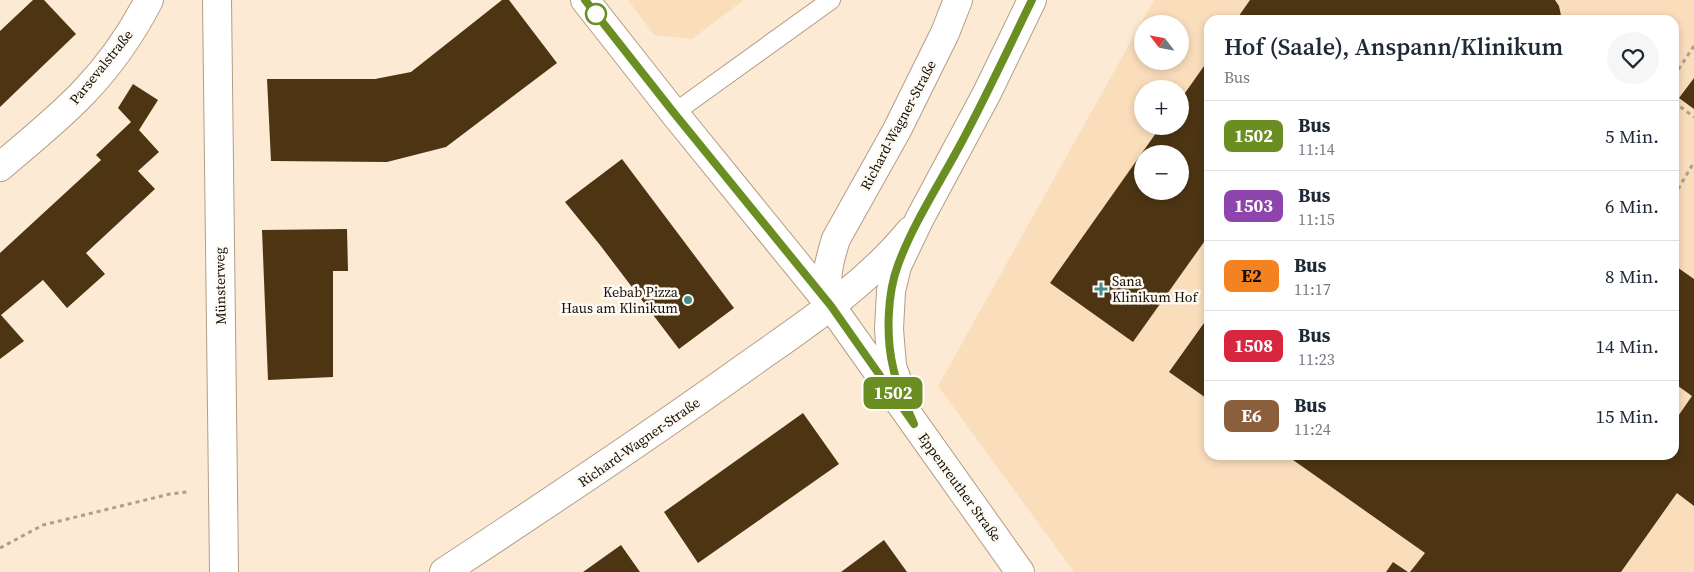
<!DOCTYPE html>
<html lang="de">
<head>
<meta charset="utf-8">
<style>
	:root { --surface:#fff; --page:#f6f6f7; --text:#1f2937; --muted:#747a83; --line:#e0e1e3 }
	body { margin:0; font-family:"Source Serif 4",serif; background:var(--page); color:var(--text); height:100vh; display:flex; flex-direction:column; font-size:19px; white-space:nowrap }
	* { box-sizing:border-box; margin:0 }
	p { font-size:16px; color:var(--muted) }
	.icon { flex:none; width:28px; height:28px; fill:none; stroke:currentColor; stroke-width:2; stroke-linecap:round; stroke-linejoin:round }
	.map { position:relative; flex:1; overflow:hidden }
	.panel { position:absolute; left:1204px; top:15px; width:475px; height:445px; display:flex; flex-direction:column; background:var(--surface); border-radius:15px; box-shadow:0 2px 8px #0003 }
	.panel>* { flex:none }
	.badge { padding:0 10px; border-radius:8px; font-size:18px; line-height:32px }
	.needle { width:32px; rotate:302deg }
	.fabs { position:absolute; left:1134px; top:15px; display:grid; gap:10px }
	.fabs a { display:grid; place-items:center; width:55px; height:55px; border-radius:50%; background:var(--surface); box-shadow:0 2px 8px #0003; font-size:25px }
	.map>.badge { position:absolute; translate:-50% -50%; box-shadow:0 0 0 2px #fff }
	.round { display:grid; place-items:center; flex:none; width:52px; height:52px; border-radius:26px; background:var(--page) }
	.headline { display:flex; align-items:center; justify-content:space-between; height:85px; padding:0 20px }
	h1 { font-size:24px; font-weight:600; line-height:38px }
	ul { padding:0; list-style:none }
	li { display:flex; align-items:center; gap:15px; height:70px; padding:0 20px; border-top:1px solid var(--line) }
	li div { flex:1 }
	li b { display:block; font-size:19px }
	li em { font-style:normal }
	li .badge { min-width:55px; font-weight:700; text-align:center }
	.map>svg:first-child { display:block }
</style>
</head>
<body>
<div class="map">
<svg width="1694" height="572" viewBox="0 0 1694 572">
	<rect width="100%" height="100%" fill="#fdead4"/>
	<path fill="#fadebc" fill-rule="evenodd" d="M628,0H744L692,39L654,35Z
		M1154,0H1694V572H1074L938,386ZM1209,20H1674V455H1209ZM1142,24H1180V61H1142ZM1142,89H1180V126H1142ZM1142,154H1180V191H1142Z"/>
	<path fill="#4d3514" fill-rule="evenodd" d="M33,0H44L76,34L0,107V31Z
		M502,0H509L557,63L446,147L387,162L271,161L267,79H375L411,72Z
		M1250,0H1555L1559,6L1562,20H1236Z
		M1209,59V235L1133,342L1050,283L1161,126H1180V100ZM1142,154H1180V191H1142Z
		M1694,78V109L1679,98Z
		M133,84L158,100L139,130L159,152L138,171L155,189L86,253L105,274L67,308L43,280L1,315L24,341L0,359V253L101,160L96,155L131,122L118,108Z
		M622,159L734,308L679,349L600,245L565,202Z
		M347,229L348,271H333V377L268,380L262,230Z
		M1674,265L1694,279V506L1677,493L1621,572H1410L1425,553L1286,455H1640L1647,460L1650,455H1674V422L1692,396L1674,383Z
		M1209,316V400L1169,372Z
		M803,413L839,464L698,563L664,512Z
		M884,540L907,572H841Z
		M621,545L640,572H583Z
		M1393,562L1408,572H1386Z"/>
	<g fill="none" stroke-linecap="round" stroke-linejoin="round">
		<defs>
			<path id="service" d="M674,113L831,0"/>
			<path id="minor" d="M217,0L224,572
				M444,572C546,505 648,437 747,366C805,325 865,286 910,231"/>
			<path id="tertiary" d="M585,0L674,113L831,306"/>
			<path id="secondary" d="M958,0L945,33L897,130L836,239C829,261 823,283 831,306L1020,572
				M0,167C28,143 57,120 83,93C109,66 132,33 149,0
				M902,395L892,366L889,329L891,291L897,266L919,220L987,93L1032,0"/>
		</defs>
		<use href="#service" stroke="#b39e84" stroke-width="20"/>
		<use href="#minor" stroke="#b39e84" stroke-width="30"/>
		<use href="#tertiary" stroke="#b39e84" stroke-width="30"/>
		<use href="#secondary" stroke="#b39e84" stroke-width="30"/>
		<path stroke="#ad9e8d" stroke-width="3" stroke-dasharray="4 4" stroke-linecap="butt" d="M1674,76L1694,46
			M1674,102L1694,117
			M1674,196L1694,162
			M0,548L43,525L170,494L187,492"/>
		<use href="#service" stroke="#fff" stroke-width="18"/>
		<use href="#minor" stroke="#fff" stroke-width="28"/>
		<use href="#tertiary" stroke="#fff" stroke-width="28"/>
		<use href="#secondary" stroke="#fff" stroke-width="28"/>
	</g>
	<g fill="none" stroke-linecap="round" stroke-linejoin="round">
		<defs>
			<path id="line" d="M585,0L674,113L831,306L914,424C906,405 897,387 893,367C886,337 887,294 898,265C913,224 938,186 959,147C985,99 1008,49 1032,0"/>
		</defs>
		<use href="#line" stroke="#fff" stroke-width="11"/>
		<use href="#line" stroke="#6b8e23" stroke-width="8"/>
	</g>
	<circle fill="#fff" stroke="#6b8e23" stroke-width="2.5" cx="596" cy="14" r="10"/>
	<g fill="#448c8c" stroke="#fefaf4" stroke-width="2">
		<path d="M1098.5 281.5h5v5h5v5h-5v5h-5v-5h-5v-5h5z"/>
		<circle cx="688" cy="300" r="5"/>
	</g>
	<g text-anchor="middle" stroke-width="5" stroke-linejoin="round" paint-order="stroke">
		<g font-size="14" fill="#170f06" stroke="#fefaf4">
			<text transform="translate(101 67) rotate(-51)" y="5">Parsevalstraße</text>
			<text transform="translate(898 125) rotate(-62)" y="5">Richard-Wagner-Straße</text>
			<text transform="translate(220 286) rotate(-91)" y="5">Münsterweg</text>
			<text transform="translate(639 442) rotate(-35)" y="5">Richard-Wagner-Straße</text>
			<text transform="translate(960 487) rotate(54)" y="5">Eppenreuther Straße</text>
		</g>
		<g font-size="14" fill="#170f06" stroke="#fefaf4" text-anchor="start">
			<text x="1112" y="286">Sana<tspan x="1112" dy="16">Klinikum Hof</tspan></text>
			<text x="678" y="297" text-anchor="end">Kebab Pizza<tspan x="678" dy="16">Haus am Klinikum</tspan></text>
		</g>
	</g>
</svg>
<div class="fabs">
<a><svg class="needle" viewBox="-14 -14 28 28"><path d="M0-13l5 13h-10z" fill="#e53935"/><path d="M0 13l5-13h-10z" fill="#747a83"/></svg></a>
<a>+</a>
<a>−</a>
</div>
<b class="badge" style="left:893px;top:393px;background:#6b8e23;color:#fff">1502</b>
<section class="panel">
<div class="headline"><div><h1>Hof (Saale), Anspann/Klinikum</h1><p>Bus</p></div><a class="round"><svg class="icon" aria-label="heart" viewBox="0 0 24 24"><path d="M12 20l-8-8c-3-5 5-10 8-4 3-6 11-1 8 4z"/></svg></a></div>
<ul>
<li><span class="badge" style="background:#6b8e23;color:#fff">1502</span><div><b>Bus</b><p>11:14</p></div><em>5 Min.</em></li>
<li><span class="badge" style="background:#8e44ad;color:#fff">1503</span><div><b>Bus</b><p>11:15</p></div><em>6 Min.</em></li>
<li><span class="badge" style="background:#f58220;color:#111">E2</span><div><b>Bus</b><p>11:17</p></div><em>8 Min.</em></li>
<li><span class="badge" style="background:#d7263d;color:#fff">1508</span><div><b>Bus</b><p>11:23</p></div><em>14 Min.</em></li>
<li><span class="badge" style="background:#8b5e3c;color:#fff">E6</span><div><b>Bus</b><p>11:24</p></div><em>15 Min.</em></li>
</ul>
</section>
</div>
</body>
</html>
